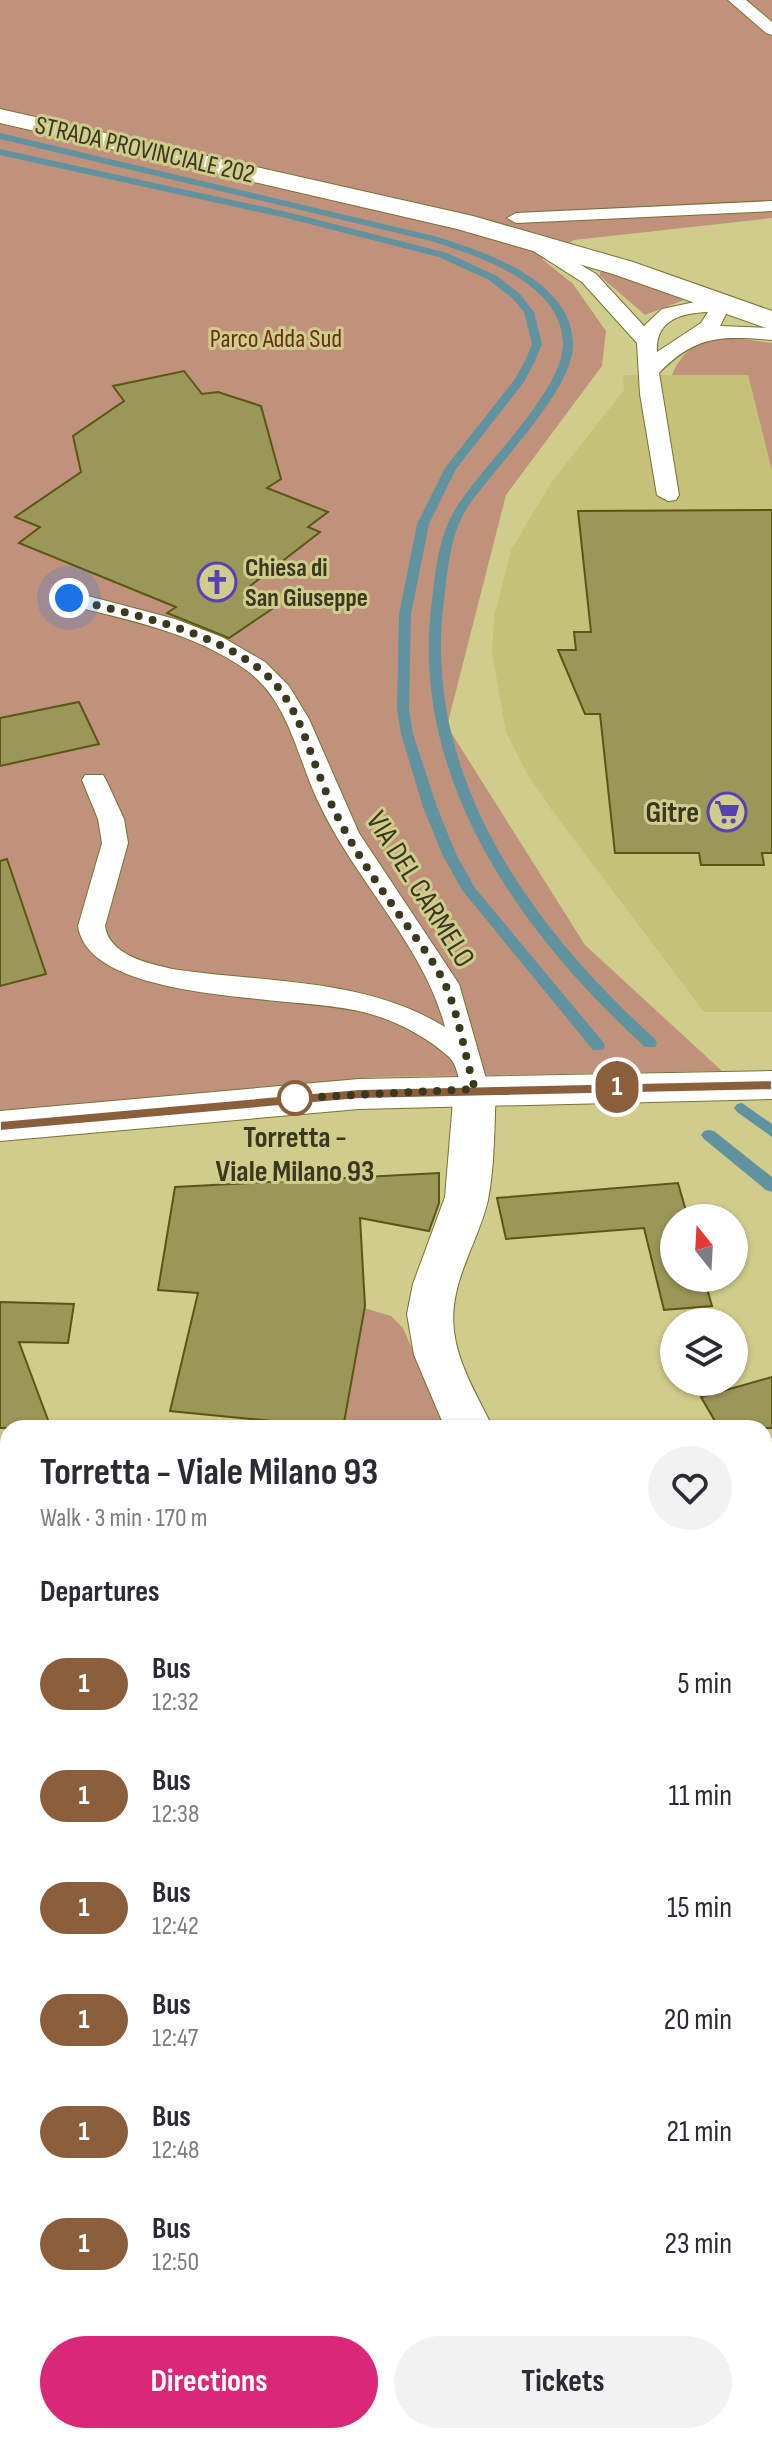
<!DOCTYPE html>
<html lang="en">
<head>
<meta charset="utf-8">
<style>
	:root { --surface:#fff; --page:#f2f2f3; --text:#2b2b33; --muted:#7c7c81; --accent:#db2777 }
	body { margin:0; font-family:"Sofia Sans Condensed",sans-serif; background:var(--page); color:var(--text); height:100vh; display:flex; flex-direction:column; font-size:30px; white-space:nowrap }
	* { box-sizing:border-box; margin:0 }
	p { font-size:26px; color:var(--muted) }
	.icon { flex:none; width:44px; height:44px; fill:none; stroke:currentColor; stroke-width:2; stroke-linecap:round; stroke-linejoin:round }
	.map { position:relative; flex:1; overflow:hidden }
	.sheet { position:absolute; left:0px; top:1420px; width:772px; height:1024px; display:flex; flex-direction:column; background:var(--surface); border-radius:24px 24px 0 0; box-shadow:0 2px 6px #0004 }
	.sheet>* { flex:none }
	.badge { padding:0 16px; border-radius:26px; font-size:28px; line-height:52px }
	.needle { width:52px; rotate:342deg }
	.controls { position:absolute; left:660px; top:1204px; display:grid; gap:16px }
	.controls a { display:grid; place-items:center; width:88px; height:88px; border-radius:50%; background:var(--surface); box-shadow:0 2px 6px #0004; font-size:40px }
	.you { position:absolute; width:40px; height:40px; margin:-20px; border:6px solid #fff; border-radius:50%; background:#1a73e8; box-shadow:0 0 0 12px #1a73e833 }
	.map>.badge { position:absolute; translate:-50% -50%; box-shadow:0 0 0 4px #fff }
	h2 { padding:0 40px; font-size:30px; line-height:72px }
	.round { display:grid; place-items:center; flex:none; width:84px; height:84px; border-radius:42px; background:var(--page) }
	.summary { display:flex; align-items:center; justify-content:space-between; height:136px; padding:0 40px }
	h1 { font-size:38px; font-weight:700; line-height:60px }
	.action { display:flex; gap:16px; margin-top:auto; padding:16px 40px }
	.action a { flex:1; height:92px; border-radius:48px; background:var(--accent); color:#fff; font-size:32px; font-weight:700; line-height:92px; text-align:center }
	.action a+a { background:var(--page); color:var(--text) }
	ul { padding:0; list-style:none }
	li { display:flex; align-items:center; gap:24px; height:112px; padding:0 40px }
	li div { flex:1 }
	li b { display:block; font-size:30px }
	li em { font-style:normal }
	li .badge { min-width:88px; font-weight:700; text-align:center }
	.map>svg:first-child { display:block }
</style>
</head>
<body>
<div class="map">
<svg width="772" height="2444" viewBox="0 0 772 2444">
	<rect width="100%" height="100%" fill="#d0cd8c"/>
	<path fill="#c5c178" d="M623,375H748L772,471V1012H704L551,809L526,772L506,732L492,652L494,617L511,550L551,483L624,390Z"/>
	<path fill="#c0927c" d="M0,0H772V218L574,240L542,259L573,284L606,331L602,366L506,495L447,726L585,945L722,1071L375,1077L0,1112Z
		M600,272H609L684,300L645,315L600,276Z
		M727,337L772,343V471L748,375H672C683,348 699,342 727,337Z
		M364,1308L391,1316L403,1328L447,1428H356L344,1421Z
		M8,1738V1838L0,1837V1740Z
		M204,2436H455L457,2444H205Z"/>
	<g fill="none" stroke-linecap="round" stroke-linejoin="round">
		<path fill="#60929f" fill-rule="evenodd" d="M0,133L438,237C487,253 570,280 573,342C576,389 493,468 467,508C450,535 448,569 444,600C421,776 532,928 655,1039L657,1043L655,1047H645C521,934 408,778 432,600C436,568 439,535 456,508C481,467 565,389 563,342C560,282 478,256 431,241L0,139Z
			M0,149L287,212L447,253L497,276L520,294L534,312L542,344L535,361L524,382L456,469L429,524L411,614L409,709L413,734L437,807L456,854L475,888L603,1042L605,1046L603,1050H593L462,890L442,854L423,807L401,734L397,709L399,614L417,524L445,468L515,379L525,361L532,344L524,312L512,298L489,280L439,257L286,218L0,155Z
			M742,1103L772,1124V1137L737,1112L734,1108L737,1104Z
			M709,1130L714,1131L772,1177V1192L766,1190L704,1139L701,1135L704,1131Z"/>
	</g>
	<path fill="#9b9758" stroke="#5a5613" stroke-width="2" d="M184,371L202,394L218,392L261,406L281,479L267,488L328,512L308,527L320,532L245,590L278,605L229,638L167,613L176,607L19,543L40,527L15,517L81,472L73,436L124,401L113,386Z
		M772,510V853H762L764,865H701L699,853H615L600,714H585L558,650H576L574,632H591L578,511Z
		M79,702L99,744L0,766V718Z
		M7,859L46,974L0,986V861Z
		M439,1173V1203L429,1231L360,1218L365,1306L343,1428L170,1411L198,1293L158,1290L175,1187Z
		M678,1183L688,1218H674V1278H704L712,1306L664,1310L644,1228L506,1239L497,1198Z
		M0,1302L74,1304L68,1343L19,1342L51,1428H0Z
		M772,1377V1428H719L701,1397Z"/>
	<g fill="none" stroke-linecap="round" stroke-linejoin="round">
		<defs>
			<path id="lane" d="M728,0H746L772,22V35L766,33Z
				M772,201V211L516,223L507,218L516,213Z
				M531,235L596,274L644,326L662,309L704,300L706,295L713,293L725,301L743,303L746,307L743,311L727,312L720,326L772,328V340C721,336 696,335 659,373L679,495L676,500L668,501L657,495L640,394L637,343L582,282L524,245L522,241L524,237ZM708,312L701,323L657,352C655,320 681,313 708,312Z
				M69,591L175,619L222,637L265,662L289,686L309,719L359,833L459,984L489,1089L485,1096L475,1099L465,1096C458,1085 459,1066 449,1057C426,1036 393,1019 363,1012C302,995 89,1005 78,926L102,843L98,819L82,780L85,775H103L106,780L124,819L128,843L105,926C109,955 147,963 172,969C263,983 364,977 445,1027C424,945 353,879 317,799C297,756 289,703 249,672C195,632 124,619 61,603L58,598L61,593Z
				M772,2401V2444H739L742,2436H764V2404Z"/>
			<path id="street" d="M475,1075L490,1079L496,1089C494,1126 495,1164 488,1200C478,1244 448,1283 454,1331C458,1365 478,1397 493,1428H445L414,1355L407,1314L413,1284L445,1197L454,1089L460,1079Z
				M764,1667L772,1669V1715L764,1713Z
				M8,1681V1727L0,1729V1683Z
				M0,1839L8,1841V1891L0,1889Z
				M8,1922V1978L0,1981V1926Z
				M122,2436H186L188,2444H122Z"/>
			<path id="secondary" d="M0,109L473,216L633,262L772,311V330L613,274L457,229L0,123Z
				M772,1071V1099L359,1109L0,1141V1111L359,1079Z"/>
		</defs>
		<use href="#lane" stroke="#767233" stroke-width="2"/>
		<use href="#street" stroke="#767233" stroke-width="2"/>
		<use href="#secondary" stroke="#767233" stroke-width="2"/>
		<use href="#lane" fill="#fff" fill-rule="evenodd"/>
		<use href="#street" fill="#fff" fill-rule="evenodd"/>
		<use href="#secondary" fill="#fff" fill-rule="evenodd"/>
	</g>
	<path fill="#8b5e3c" stroke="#fff" stroke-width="2" d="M772,1080V1090L359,1099L0,1131V1121L359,1089Z"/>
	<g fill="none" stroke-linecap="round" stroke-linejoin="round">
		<path stroke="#3a381e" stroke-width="8" stroke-dasharray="0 14.4" d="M69,598C132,615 204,628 257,667C295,695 305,740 322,782C340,829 369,872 398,913C414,936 433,959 445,984C460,1018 464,1054 475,1089L295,1098"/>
	</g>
	<defs>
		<symbol id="church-ring" viewBox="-11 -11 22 22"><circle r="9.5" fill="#d0cd8c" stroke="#5741b9" stroke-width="1.5"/><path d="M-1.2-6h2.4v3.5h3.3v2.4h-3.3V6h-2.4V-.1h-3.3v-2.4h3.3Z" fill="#5741b9"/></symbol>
		<symbol id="supermarket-ring" viewBox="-11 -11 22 22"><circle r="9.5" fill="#d0cd8c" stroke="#5741b9" stroke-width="1.5"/><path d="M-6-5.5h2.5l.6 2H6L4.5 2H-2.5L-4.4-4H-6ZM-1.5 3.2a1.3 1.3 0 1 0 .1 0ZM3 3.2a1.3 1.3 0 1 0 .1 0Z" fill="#5741b9"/></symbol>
	</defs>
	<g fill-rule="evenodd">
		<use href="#church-ring" x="195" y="560" width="44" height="44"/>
		<use href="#supermarket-ring" x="705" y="790" width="44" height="44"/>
	</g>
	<circle fill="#fff" stroke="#8b5e3c" stroke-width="4" cx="295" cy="1098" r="16"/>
	<g text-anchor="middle" stroke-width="6" stroke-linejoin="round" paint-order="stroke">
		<g font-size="26" fill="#3a381e" stroke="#d0cd8c">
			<text transform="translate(145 149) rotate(13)" y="9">STRADA PROVINCIALE 202</text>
		</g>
		<g font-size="26" fill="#693012" stroke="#d0cd8c">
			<text x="276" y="347">Parco Adda Sud</text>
		</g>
		<g font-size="26" font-weight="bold" fill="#3a381e" stroke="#d0cd8c" text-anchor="start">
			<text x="245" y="576">Chiesa di<tspan x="245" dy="30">San Giuseppe</tspan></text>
		</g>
		<g font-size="30" font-weight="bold" fill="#3a381e" stroke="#d0cd8c" text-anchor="end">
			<text x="699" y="822">Gitre</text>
		</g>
		<g font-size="30" fill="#3a381e" stroke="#d0cd8c">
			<text transform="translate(421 889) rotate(58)" y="10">VIA DEL CARMELO</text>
		</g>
		<g font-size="30" font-weight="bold" fill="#3a381e" stroke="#d0cd8c">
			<text x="295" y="1147">Torretta -<tspan x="295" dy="34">Viale Milano 93</tspan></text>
		</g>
	</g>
</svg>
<div class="controls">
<a><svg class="needle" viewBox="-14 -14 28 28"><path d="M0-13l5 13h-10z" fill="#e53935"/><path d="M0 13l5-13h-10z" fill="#7c7c81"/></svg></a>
<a><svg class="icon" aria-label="layers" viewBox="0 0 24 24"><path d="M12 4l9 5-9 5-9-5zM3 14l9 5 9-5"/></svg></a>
</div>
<div class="you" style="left:69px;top:598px"></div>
<b class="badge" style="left:617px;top:1087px;background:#8b5e3c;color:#fff">1</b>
<section class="sheet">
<div class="summary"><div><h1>Torretta - Viale Milano 93</h1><p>Walk · 3 min · 170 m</p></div><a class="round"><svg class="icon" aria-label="heart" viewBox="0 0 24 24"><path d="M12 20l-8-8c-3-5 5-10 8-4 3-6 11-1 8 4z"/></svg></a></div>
<h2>Departures</h2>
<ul>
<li><span class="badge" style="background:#8b5e3c;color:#fff">1</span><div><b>Bus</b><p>12:32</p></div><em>5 min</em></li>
<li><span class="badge" style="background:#8b5e3c;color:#fff">1</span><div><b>Bus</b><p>12:38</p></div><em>11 min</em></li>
<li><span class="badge" style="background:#8b5e3c;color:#fff">1</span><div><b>Bus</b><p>12:42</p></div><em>15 min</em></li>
<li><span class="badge" style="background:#8b5e3c;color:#fff">1</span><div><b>Bus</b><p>12:47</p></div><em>20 min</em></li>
<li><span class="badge" style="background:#8b5e3c;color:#fff">1</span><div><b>Bus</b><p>12:48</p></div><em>21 min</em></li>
<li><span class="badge" style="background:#8b5e3c;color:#fff">1</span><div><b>Bus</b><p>12:50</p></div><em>23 min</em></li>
</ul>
<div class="action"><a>Directions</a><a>Tickets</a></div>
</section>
</div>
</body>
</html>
